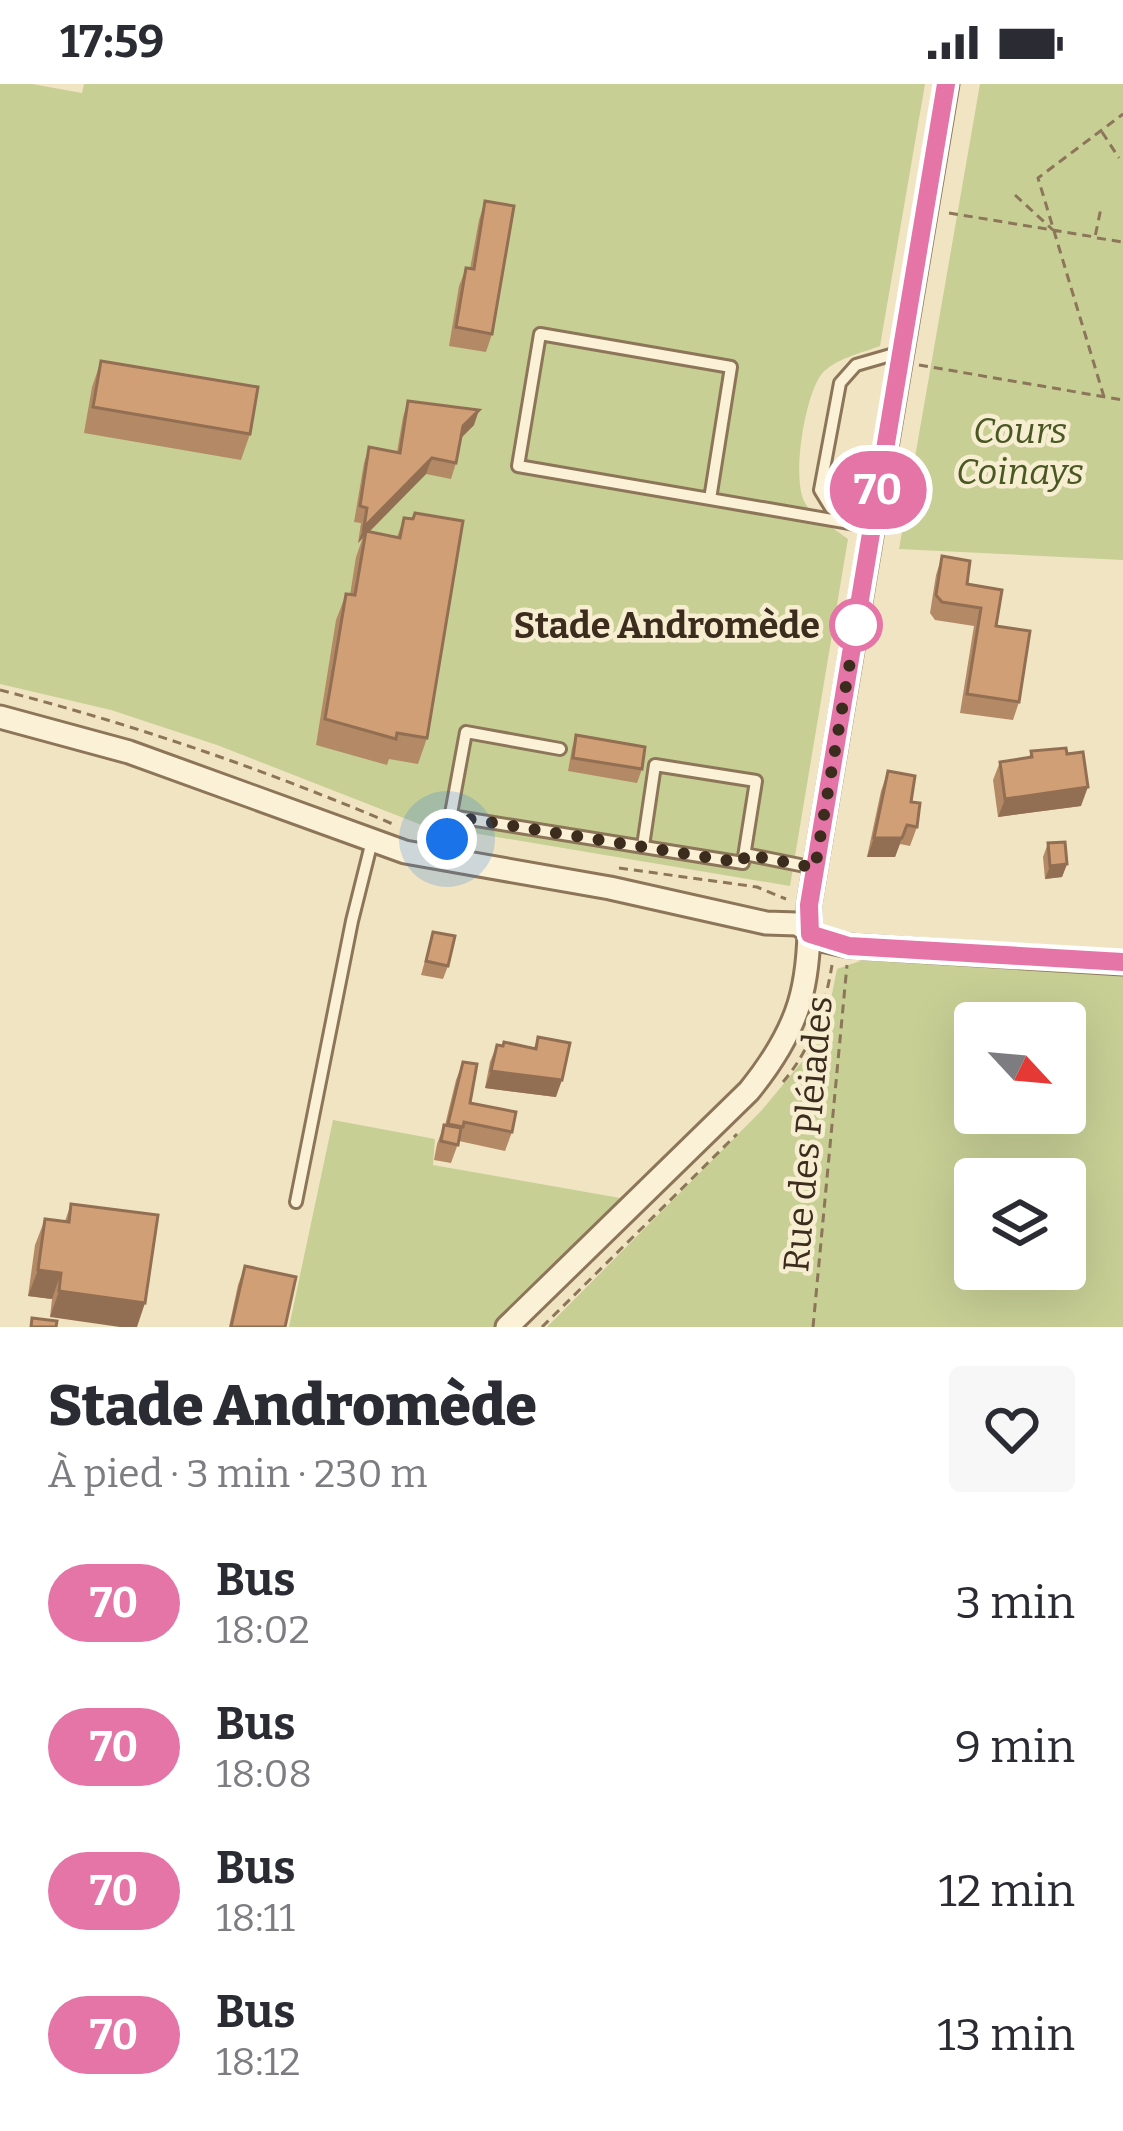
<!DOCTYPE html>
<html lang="fr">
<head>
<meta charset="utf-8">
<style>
	:root { --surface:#fff; --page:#f7f7f7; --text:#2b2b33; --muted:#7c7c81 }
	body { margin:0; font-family:Bitter,serif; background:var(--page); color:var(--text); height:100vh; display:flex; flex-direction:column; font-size:45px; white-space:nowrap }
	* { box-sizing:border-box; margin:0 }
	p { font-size:39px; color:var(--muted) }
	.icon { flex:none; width:66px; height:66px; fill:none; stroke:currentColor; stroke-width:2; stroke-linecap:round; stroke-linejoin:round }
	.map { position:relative; height:1243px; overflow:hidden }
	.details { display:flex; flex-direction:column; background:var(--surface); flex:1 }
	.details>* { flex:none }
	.badge { padding:0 24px; border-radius:39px; font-size:42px; line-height:78px }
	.needle { width:78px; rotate:116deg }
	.buttons { position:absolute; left:954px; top:918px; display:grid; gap:24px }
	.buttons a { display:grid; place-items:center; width:132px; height:132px; border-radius:12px; background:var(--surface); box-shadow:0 12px 48px #0002; font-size:60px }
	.you { position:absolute; width:60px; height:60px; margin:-30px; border:9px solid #fff; border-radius:50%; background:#1a73e8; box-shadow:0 0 0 18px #1a73e833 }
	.map>.badge { position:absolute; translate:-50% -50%; box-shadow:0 0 0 6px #fff }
	.round { display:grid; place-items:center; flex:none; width:126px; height:126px; border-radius:12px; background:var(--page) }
	.summary { display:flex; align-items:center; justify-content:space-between; height:204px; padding:0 48px }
	h1 { font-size:57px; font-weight:800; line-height:90px }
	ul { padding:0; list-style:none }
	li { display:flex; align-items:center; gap:36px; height:144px; padding:0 48px }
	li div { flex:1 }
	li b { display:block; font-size:45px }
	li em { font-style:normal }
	li .badge { min-width:132px; font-weight:700; text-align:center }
	.status { display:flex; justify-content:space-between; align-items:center; height:84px; padding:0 60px; background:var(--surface); direction:ltr }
	.status svg { height:33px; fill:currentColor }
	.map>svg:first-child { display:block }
</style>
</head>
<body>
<div class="status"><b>17:59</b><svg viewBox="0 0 49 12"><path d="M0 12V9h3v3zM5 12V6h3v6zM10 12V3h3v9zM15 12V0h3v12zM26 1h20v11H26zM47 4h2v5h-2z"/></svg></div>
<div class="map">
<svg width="1123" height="1243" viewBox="0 0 1123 1243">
	<rect width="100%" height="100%" fill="#f1e4c2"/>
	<path fill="#c7cf95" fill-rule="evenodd" d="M0,0H32L82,9L84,0H925L880,262C862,269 833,275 821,291C805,312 791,395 805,419C813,433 835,445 848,455L790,802L419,740L217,661L111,626L0,600Z
		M980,0H1123V476L899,465Z
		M866,875L1123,888V1243H547L762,1026L805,974L828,930L837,885ZM975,939H1065V1029H975ZM975,1095H1065V1185H975Z
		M333,1036L435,1055L433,1081L620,1114L621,1118L612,1131L496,1243H289Z"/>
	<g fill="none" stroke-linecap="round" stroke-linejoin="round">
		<defs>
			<path id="lane" d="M710,415L731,283L540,250L518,382L873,443
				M845,436L831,424L820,406L840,299L856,281L901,268
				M451,732L743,779L756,697L655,681L643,762
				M745,770L815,784
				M443,773L466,648L560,665
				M296,1118L352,837L372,757"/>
			<path id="street" d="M0,633L129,668L405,768L610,804L766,839L797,840L822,856L849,862L1123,879
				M507,1243L749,1007C800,944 811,901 809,821L947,0"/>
		</defs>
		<use href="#lane" stroke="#8c7558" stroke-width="16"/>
		<use href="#street" stroke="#8c7558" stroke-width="27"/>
		<path stroke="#8c7558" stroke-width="3" stroke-dasharray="9 6" stroke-linecap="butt" d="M1102,48L1119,74
			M1015,111L1053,146
			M949,129L1095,153L1101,124
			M1097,154L1123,158
			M919,281L1123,316
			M1104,313L1038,94L1123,30
			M0,606C136,641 266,686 395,741
			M619,784L757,803L786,815
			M783,998C811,965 825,924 832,881
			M542,1243L737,1050
			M813,1243L847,881"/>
		<use href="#lane" stroke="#fbf1d6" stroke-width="10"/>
		<use href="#street" stroke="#fbf1d6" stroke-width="21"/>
	</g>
	<path fill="#b48965" d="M485,117L492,250L486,268L449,262L459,202L466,184L470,185L479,136Z
		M101,277L250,350L241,376L84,349L92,303Z
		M408,317L474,341L460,355L456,379L451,395L426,390L369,448L397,453L404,434L427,654L418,680L389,675L387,681L316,661L336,536L346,510L350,511L356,473L363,453L358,459L361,439L354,438L364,379L369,363L397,368L403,333Z
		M942,472L967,500L996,542L1019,618L1013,636L960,629L974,542L935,536L930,529L936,491Z
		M576,651L642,685L637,699L568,687L572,664Z
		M1031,667L1067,670L1081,722L998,733L993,696L1000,678L1029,674Z
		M888,687L911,718L917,743L910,762L900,760L895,773H867L881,707Z
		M1048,759L1067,780L1062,793L1045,795L1043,773Z
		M433,848L448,882L443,895L421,891Z
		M538,953L556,1013L485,1004L490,978L497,961L534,964Z
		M463,978L470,1019L512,1048L505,1067L459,1057L451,1079L434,1076L437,1060L444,1041H445L456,996Z
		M71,1120L158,1131L50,1233L52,1215L28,1212L35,1161L45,1135L65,1137Z
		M245,1182L285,1243H229L238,1201Z"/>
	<path fill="#926f53" d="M479,326L474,341L457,358L463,342Z
		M432,374L426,390L365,452L366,447L363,454L358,459L364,443Z
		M1088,703L1081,722L998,733L1005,715Z
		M874,754H902L895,773H867Z
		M1067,780L1062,793L1045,795L1050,782Z
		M491,987L562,996L556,1013L485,1004Z
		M38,1186L61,1189L52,1215L28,1212Z
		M59,1207L145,1219L137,1243H120L50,1233Z"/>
	<path fill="#d19f76" stroke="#926f53" stroke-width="3" d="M485,117L514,122L492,250L456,243L466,184L474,185Z
		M101,277L258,303L250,350L93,323Z
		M408,317L479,326L463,342L456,379L432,374L364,443L367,424L360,422L369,363L400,369Z
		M415,429L463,437L427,654L397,649L396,655L325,635L346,510L355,511L366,447L400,454L404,434L413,435Z
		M942,472L970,477L967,500L1002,506L996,542L1030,547L1019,618L967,610L981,524L942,518L936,511Z
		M576,651L645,663L642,685L573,674Z
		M1066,664L1067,670L1083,668L1088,703L1005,715L1000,678L1032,673L1031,667Z
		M888,687L915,692L911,718L920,719L917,743L907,741L902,754H874Z
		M1065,758L1067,780L1050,782L1048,759Z
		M433,848L455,852L448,882L426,877Z
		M538,953L570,959L562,996L491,987L497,961L503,962L504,958L536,965Z
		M463,978L477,980L470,1019L516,1028L512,1048L464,1038L463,1043L448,1040Z
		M444,1041L461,1044L458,1061L441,1057Z
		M71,1120L158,1131L145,1219L59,1207L61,1189L38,1186L45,1135L69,1138Z
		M245,1182L296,1193L285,1243H231Z
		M32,1234L57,1237L56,1243H31Z"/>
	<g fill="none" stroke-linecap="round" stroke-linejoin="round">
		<defs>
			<path id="line" d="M946,0L809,821L810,850L849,862L1123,878"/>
		</defs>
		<use href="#line" stroke="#fff" stroke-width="27"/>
		<use href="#line" stroke="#e675a7" stroke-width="18"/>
		<path stroke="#3b2c1d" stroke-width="12" stroke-dasharray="0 21.6" d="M447,755L451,732L743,779L745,770L815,784L858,531L856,541"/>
	</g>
	<circle fill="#fff" stroke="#e675a7" stroke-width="6" cx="856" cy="541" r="24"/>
	<g text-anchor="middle" stroke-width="9" stroke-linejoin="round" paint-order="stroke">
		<g font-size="36" font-style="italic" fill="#495822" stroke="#f7eed2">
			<text x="1020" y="359">Cours<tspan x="1020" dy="41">Coinays</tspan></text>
		</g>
		<g font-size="36" font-weight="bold" fill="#3b2c1d" stroke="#f7eed2" text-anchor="end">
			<text x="820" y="554">Stade Andromède</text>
		</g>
		<g font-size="36" fill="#3b2c1d" stroke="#f7eed2">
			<text transform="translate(807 1050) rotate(-85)" y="13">Rue des Pléiades</text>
		</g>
	</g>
</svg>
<div class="buttons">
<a><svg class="needle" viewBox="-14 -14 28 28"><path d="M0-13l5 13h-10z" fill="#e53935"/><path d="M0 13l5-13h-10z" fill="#7c7c81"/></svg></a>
<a><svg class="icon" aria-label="layers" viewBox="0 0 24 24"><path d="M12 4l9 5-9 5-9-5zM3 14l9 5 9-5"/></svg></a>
</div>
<div class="you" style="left:447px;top:755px"></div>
<b class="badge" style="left:878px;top:406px;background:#e675a7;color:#fff">70</b>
</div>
<section class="details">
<div class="summary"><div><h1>Stade Andromède</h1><p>À pied · 3 min · 230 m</p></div><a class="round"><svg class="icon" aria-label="heart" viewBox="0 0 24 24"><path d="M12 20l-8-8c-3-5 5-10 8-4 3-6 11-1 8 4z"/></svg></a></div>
<ul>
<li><span class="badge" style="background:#e675a7;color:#fff">70</span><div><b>Bus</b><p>18:02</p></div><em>3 min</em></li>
<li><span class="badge" style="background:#e675a7;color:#fff">70</span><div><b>Bus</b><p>18:08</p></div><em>9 min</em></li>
<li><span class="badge" style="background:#e675a7;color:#fff">70</span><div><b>Bus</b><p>18:11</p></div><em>12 min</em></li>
<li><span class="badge" style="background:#e675a7;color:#fff">70</span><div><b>Bus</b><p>18:12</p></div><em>13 min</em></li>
</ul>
</section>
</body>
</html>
